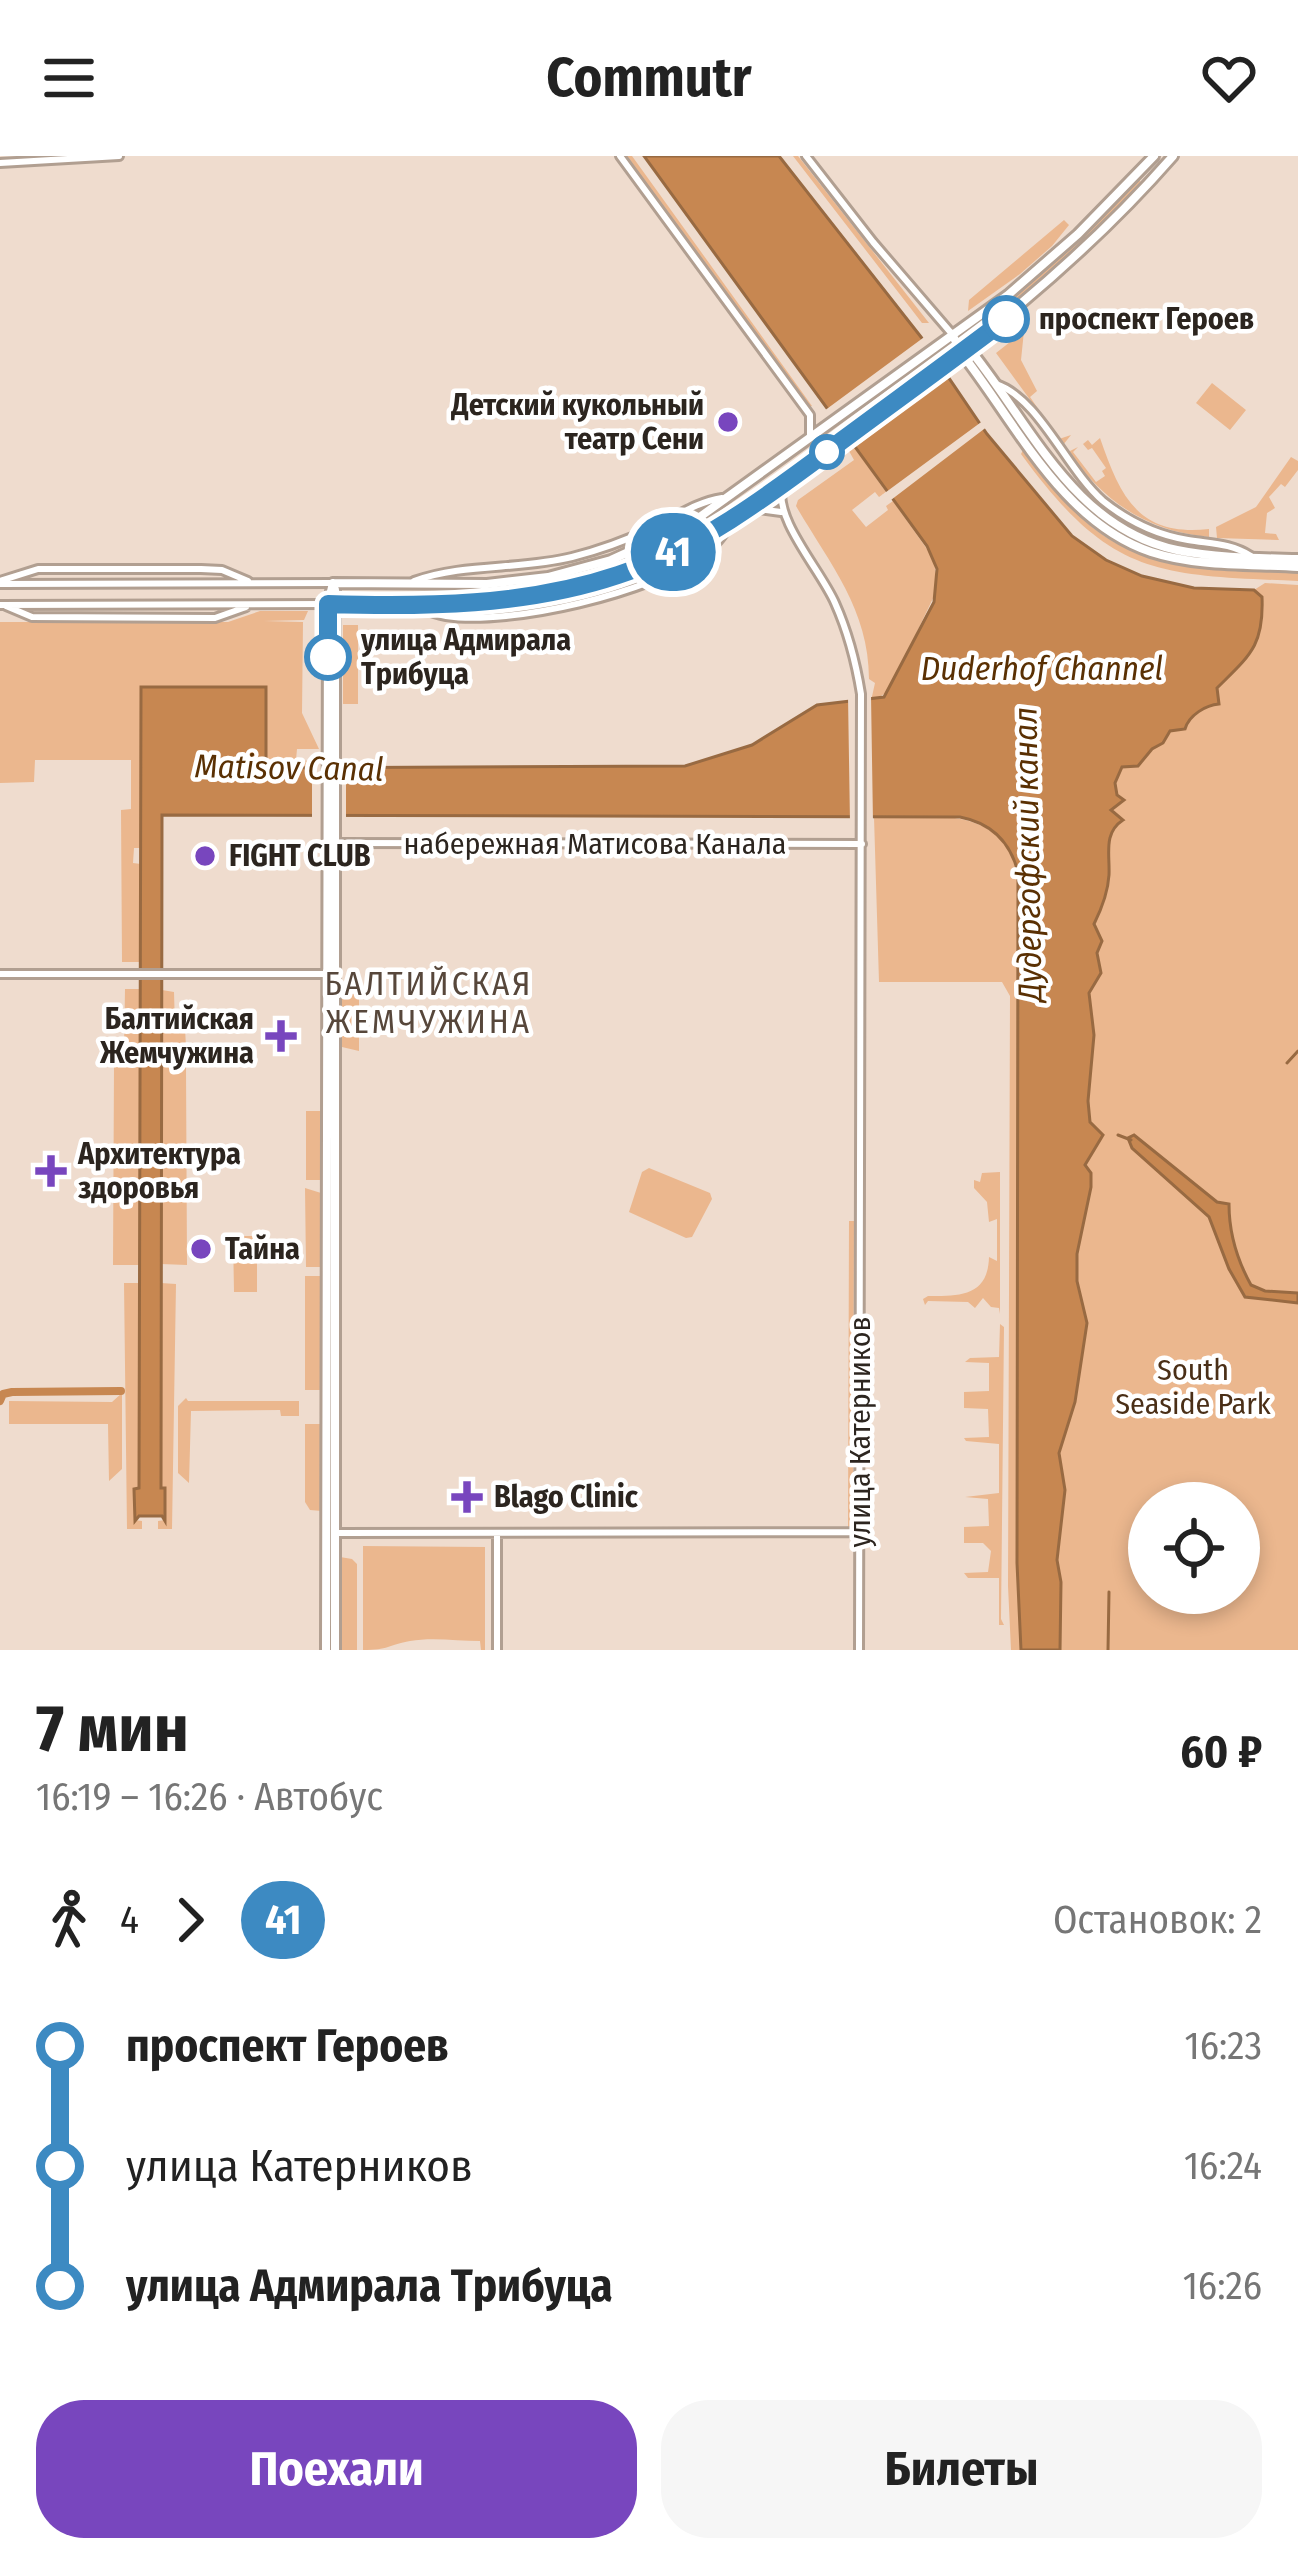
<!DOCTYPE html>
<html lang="ru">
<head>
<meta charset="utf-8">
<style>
	:root { --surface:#fff; --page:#f6f6f6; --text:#222; --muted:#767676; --accent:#7846be }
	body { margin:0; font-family:"Fira Sans Condensed",sans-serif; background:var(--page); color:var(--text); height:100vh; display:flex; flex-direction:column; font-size:45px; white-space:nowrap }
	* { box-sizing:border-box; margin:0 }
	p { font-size:39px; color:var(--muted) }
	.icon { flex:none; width:66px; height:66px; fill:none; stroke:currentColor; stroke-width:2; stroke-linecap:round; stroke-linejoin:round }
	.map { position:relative; height:1494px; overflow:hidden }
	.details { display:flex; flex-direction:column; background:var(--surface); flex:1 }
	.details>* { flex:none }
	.badge { padding:0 24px; border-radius:39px; font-size:42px; line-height:78px }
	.buttons { position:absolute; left:1128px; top:1326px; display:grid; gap:24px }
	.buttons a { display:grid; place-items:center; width:132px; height:132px; border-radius:50%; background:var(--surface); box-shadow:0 6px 18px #0003; font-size:60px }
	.map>.badge { position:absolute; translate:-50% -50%; box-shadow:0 0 0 6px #fff }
	.legs { display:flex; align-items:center; gap:18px; height:132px; padding:0 36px; font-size:39px }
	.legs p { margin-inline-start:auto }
	.head { display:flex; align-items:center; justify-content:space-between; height:204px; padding:0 36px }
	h1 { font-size:66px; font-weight:700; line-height:90px }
	.primary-button { display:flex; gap:24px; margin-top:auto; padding:24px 36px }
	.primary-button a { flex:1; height:138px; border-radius:48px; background:var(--accent); color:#fff; font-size:48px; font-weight:700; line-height:138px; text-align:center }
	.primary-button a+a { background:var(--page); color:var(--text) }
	ul { padding:0 36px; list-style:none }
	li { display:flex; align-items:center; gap:42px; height:120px; font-size:45px }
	li i { display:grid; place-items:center; width:18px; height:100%; margin:0 15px; background:currentColor }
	li i::after { content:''; width:30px; height:30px; margin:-15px; border:9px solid; border-radius:50%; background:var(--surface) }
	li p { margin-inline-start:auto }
	li:first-child i { background:linear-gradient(#0000 50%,currentColor 0) }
	li:last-child i { background:linear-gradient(currentColor 50%,#0000 0) }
	header { display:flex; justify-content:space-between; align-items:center; height:156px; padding:0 36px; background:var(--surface); font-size:54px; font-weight:700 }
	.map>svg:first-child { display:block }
</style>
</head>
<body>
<header><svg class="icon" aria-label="menu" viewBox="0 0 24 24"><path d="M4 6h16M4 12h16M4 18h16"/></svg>Commutr<svg class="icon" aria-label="heart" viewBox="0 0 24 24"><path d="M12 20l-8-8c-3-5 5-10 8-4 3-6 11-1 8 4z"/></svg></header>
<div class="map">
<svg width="1298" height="1494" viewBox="0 0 1298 1494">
	<rect width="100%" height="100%" fill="#efdcce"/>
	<path fill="#ebb78e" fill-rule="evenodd" d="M626,0H632L812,250L809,251Z
		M793,0H798L929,167H922Z
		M1139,24L1142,27C1094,82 1037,130 978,174L975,170L1057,104Z
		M1064,64L1069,69L1052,90L1020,118L968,155L969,144Z
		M1024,175L1021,204L1037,235L1030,241L1059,283L1071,279L1063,289L996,197Z
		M1212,227L1246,254L1230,274L1196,247Z
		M1100,282C1120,339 1137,381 1209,373V381C1146,375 1105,346 1068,296L1078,291L1073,296L1096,326L1105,320L1102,315L1106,312L1092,292L1088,294L1083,288L1088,284L1092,289Z
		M854,291L886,336L879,341L875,336L852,354L866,371L888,354L886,350L893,345L934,403L937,434L888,536L871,545L875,527L869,523C869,453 829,407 796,350L798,344L854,304L849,295Z
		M1023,294C1042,315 1058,338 1078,358C1136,418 1221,413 1298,416V425C1155,419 1110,420 1021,298Z
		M1291,301L1298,305V314L1285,331L1281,328L1269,341L1275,352L1267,357L1265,377L1276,378L1279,384L1217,382L1216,371L1256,351Z
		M1265,427L1298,429V1494H1060L1061,1426L1057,1404L1065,1334L1059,1297L1075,1246L1087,1167L1077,1125V1098L1091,1031V1018L1085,1010L1102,982L1101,976L1090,966L1088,945L1094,879L1089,837L1101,817L1097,797L1102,785L1094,768C1101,754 1108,736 1109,720C1110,700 1102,678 1122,665L1111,654L1122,647C1114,633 1113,625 1122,611L1138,609L1152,593L1163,587L1170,575L1185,573C1188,563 1205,547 1216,549L1217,532C1254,496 1258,497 1262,444L1254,434ZM1149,1347H1239V1437H1149Z
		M260,455H308L304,464L264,465L303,466L302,557L319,593H297L296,604L310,605V612H265L141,531V692H134L133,707L141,708V806H122L121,654L131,653V604H35L34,626L0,627V466H228Z
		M343,469H358V548H343Z
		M874,661C930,661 1000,648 1018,716L1017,1407L1021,1494H1011L1008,1430L1010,840L1002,826H879Z
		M125,833H141L139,894L124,893Z
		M162,834L174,836L175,870L185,871L186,892L161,893Z
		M342,838H359V895L342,891Z
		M114,910L139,911V1109H113Z
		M161,911H186L187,1109L161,1108Z
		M306,955H323V1024H306Z
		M649,1012L710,1037L712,1043L692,1081L686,1082L629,1056L642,1016Z
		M1000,1016V1158L999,1152L991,1151L983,1142L975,1152L968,1146L928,1145L925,1149L923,1143L928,1140C959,1140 988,1141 989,1101L997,1105V1063L989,1066L987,1046L974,1032V1024L980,1026L982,1017Z
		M305,1032L321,1037L323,1111H306Z
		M849,1065H854L853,1368L848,1373Z
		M233,1080H257V1136H234Z
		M305,1120H323L322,1234H305Z
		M124,1127H139V1333L134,1334L135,1364L142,1365V1373H127Z
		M161,1127L176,1128L172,1373H158V1365L165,1364V1333H161Z
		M1000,1168L1004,1171L1001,1463L1004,1469H999V1422H968L964,1417L988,1416L991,1395L983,1387H964V1371L989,1370L988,1343L965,1341L999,1337V1288L966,1285L964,1282L989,1281L988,1253L964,1252V1236L989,1235V1207L965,1206L970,1202L999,1201Z
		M122,1237V1313L109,1325L108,1268H9V1245L112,1246Z
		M186,1242L188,1245H299V1260H281L280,1254L191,1255L189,1327L178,1317V1250Z
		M305,1268H322V1355L310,1354L305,1346Z
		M363,1390L485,1391V1494H481L480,1485C458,1485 432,1481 410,1485C389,1489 388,1494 363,1494Z
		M340,1401L352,1403L357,1408V1494H340Z"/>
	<path fill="#c78751" stroke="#986a42" stroke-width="3" d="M644,0H779L921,181L987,278L1072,380L1106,404L1142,420L1194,432L1254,434L1262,441C1264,490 1250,499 1217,532L1219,548C1206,549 1189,559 1185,573L1170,575L1163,587L1152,593L1138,610L1122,611L1115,627L1117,639L1124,644L1111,654L1123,664C1103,677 1110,698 1109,719C1108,736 1101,754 1094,768L1102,785L1097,797L1101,817L1089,837L1094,879L1088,945L1090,966L1103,979L1085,1009L1091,1017V1031L1077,1098V1125L1087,1167L1075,1246L1059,1297L1065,1334L1057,1404L1061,1426L1060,1494H1021L1017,1407L1018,716C1010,685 991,667 960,661L162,659L161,1332H165V1365L162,1360H139L135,1365L134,1333L139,1332L141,531H266V612L685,610L752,589L817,549L884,541L934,446L937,413L927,390Z
		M1134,979L1217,1046L1229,1048C1229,1075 1236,1102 1251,1129L1265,1135L1298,1137V1147L1245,1141L1229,1113L1209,1061L1132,992L1128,982Z"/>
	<path fill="#efdcce" d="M927,179L955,217L852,293L824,255Z
		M984,264L988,270L887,347L882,339Z
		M871,539L873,667H850L848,540Z
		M312,607H346V666H312Z"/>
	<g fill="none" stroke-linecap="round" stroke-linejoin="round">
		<path stroke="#986a42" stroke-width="3" d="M1287,907L1298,895
			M1118,979L1131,984
			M1108,1494L1109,1436"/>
		<path stroke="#c78751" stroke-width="8" d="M0,1245L3,1238L12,1236L121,1235"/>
		<defs>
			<path id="minor" d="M620,0L810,259V281
				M806,0L873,86L952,178
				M0,7L119,0
				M996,228C1039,242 1067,314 1103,345C1128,365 1157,379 1188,384C1212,388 1230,387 1251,400
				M782,329C774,364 820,413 835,447C848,476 856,507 861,538L859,1494
				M750,352L781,356
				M0,425L38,413H201L222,414L248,425
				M414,425C464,407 520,414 572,401C600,394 627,384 653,372C676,361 696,346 722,342
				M0,428L333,427
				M0,449L328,448
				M411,449C422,453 434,458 446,460C510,470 651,437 704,398C717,389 725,376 734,363
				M6,450L32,461L215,462L246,451
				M331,687L862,688
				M0,818H326
				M336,1377L860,1376
				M497,1494V1377"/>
			<path id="tertiary" d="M952,178L962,198C1016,267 1062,366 1151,396C1197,411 1250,408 1298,411
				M967,190C1029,265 1072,372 1177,394C1216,402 1258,402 1298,403
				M333,427L487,428L548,421L611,404L690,368L1008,139L1078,78L1154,0
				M335,434V1494
				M336,448C418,447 500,451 581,430C684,403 764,341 849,279C966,195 1078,109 1173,0
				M326,1494L328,448L333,427"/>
		</defs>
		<use href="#minor" stroke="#b19f91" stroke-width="12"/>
		<use href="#tertiary" stroke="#b19f91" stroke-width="14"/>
		<use href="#minor" stroke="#fff" stroke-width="6"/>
		<use href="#tertiary" stroke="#fff" stroke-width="8"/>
	</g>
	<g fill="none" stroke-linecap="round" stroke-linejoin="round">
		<defs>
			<path id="line-1" d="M328,501V448C424,451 526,450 618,419C702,391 773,336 844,283C898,243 952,204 1006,163"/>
		</defs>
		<use href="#line-1" stroke="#fff" stroke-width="27"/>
		<use href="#line-1" stroke="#3d8ac2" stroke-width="18"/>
	</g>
	<g fill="#fff" stroke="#3d8ac2" stroke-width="6">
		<circle cx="1006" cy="163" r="21"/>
		<circle cx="827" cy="296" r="15"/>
		<circle cx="328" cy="501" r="21"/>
	</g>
	<g fill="#7846be" stroke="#fff" stroke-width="4.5">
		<circle cx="728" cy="266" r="12"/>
		<circle cx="205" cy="700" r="12"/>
		<path d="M275 862h12v12h12v12h-12v12h-12v-12h-12v-12h12z"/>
		<path d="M45 997h12v12h12v12h-12v12h-12v-12h-12v-12h12z"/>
		<circle cx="201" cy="1093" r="12"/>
		<path d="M461 1323h12v12h12v12h-12v12h-12v-12h-12v-12h12z"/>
	</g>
	<g text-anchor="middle" stroke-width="9" stroke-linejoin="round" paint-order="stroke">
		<g font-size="30" font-weight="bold" fill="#2c251f" stroke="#fff" text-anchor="start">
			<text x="1039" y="173">проспект Героев</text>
			<text x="361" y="494">улица Адмирала<tspan x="361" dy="34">Трибуца</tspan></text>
		</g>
		<g font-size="30" font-weight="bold" fill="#2c251f" stroke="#fff" text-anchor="start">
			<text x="704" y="259" text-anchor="end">Детский кукольный<tspan x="704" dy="34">театр Сени</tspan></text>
			<text x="229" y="710">FIGHT CLUB</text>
			<text x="254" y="873" text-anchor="end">Балтийская<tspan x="254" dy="34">Жемчужина</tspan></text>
			<text x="78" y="1008">Архитектура<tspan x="78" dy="34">здоровья</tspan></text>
			<text x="225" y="1103">Тайна</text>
			<text x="494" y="1351">Blago Clinic</text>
		</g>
		<g font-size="30" fill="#2c251f" stroke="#fff">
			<text x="595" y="698">набережная Матисова Канала</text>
			<text transform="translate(860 1276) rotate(-90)" y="10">улица Катерников</text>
		</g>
		<g font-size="30" fill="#4a2f17" stroke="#fff">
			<text x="1193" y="1224">South<tspan x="1193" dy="34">Seaside Park</tspan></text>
		</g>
		<g font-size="33" font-style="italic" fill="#5a3003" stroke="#fff">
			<text x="1042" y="524">Duderhof Channel</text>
			<text transform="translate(289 611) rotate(1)" y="12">Matisov Canal</text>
			<text transform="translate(1027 698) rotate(-91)" y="12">Дудергофский канал</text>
		</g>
		<g font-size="33" letter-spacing="3" fill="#57473b" stroke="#fff">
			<text x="429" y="839">БАЛТИЙСКАЯ<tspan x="429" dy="38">ЖЕМЧУЖИНА</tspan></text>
		</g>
	</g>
</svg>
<div class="buttons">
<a><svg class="icon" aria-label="locate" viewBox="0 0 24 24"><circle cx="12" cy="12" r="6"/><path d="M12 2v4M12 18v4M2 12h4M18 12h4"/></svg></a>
</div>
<b class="badge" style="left:673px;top:396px;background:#3d8ac2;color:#fff">41</b>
</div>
<section class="details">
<div class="head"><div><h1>7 мин</h1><p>16:19 – 16:26 · Автобус</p></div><b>60 ₽</b></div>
<div class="legs"><svg class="icon" aria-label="walk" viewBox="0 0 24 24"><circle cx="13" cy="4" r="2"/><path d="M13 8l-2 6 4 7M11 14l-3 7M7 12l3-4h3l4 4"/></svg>4<svg class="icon" aria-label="forward" viewBox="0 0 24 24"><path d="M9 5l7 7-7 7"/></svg><b class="badge" style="background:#3d8ac2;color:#fff">41</b><p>Остановок: 2</p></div>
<ul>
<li><i style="color:#3d8ac2"></i><b>проспект Героев</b><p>16:23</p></li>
<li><i style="color:#3d8ac2"></i><span>улица Катерников</span><p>16:24</p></li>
<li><i style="color:#3d8ac2"></i><b>улица Адмирала Трибуца</b><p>16:26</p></li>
</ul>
<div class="primary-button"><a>Поехали</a><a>Билеты</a></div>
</section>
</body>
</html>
